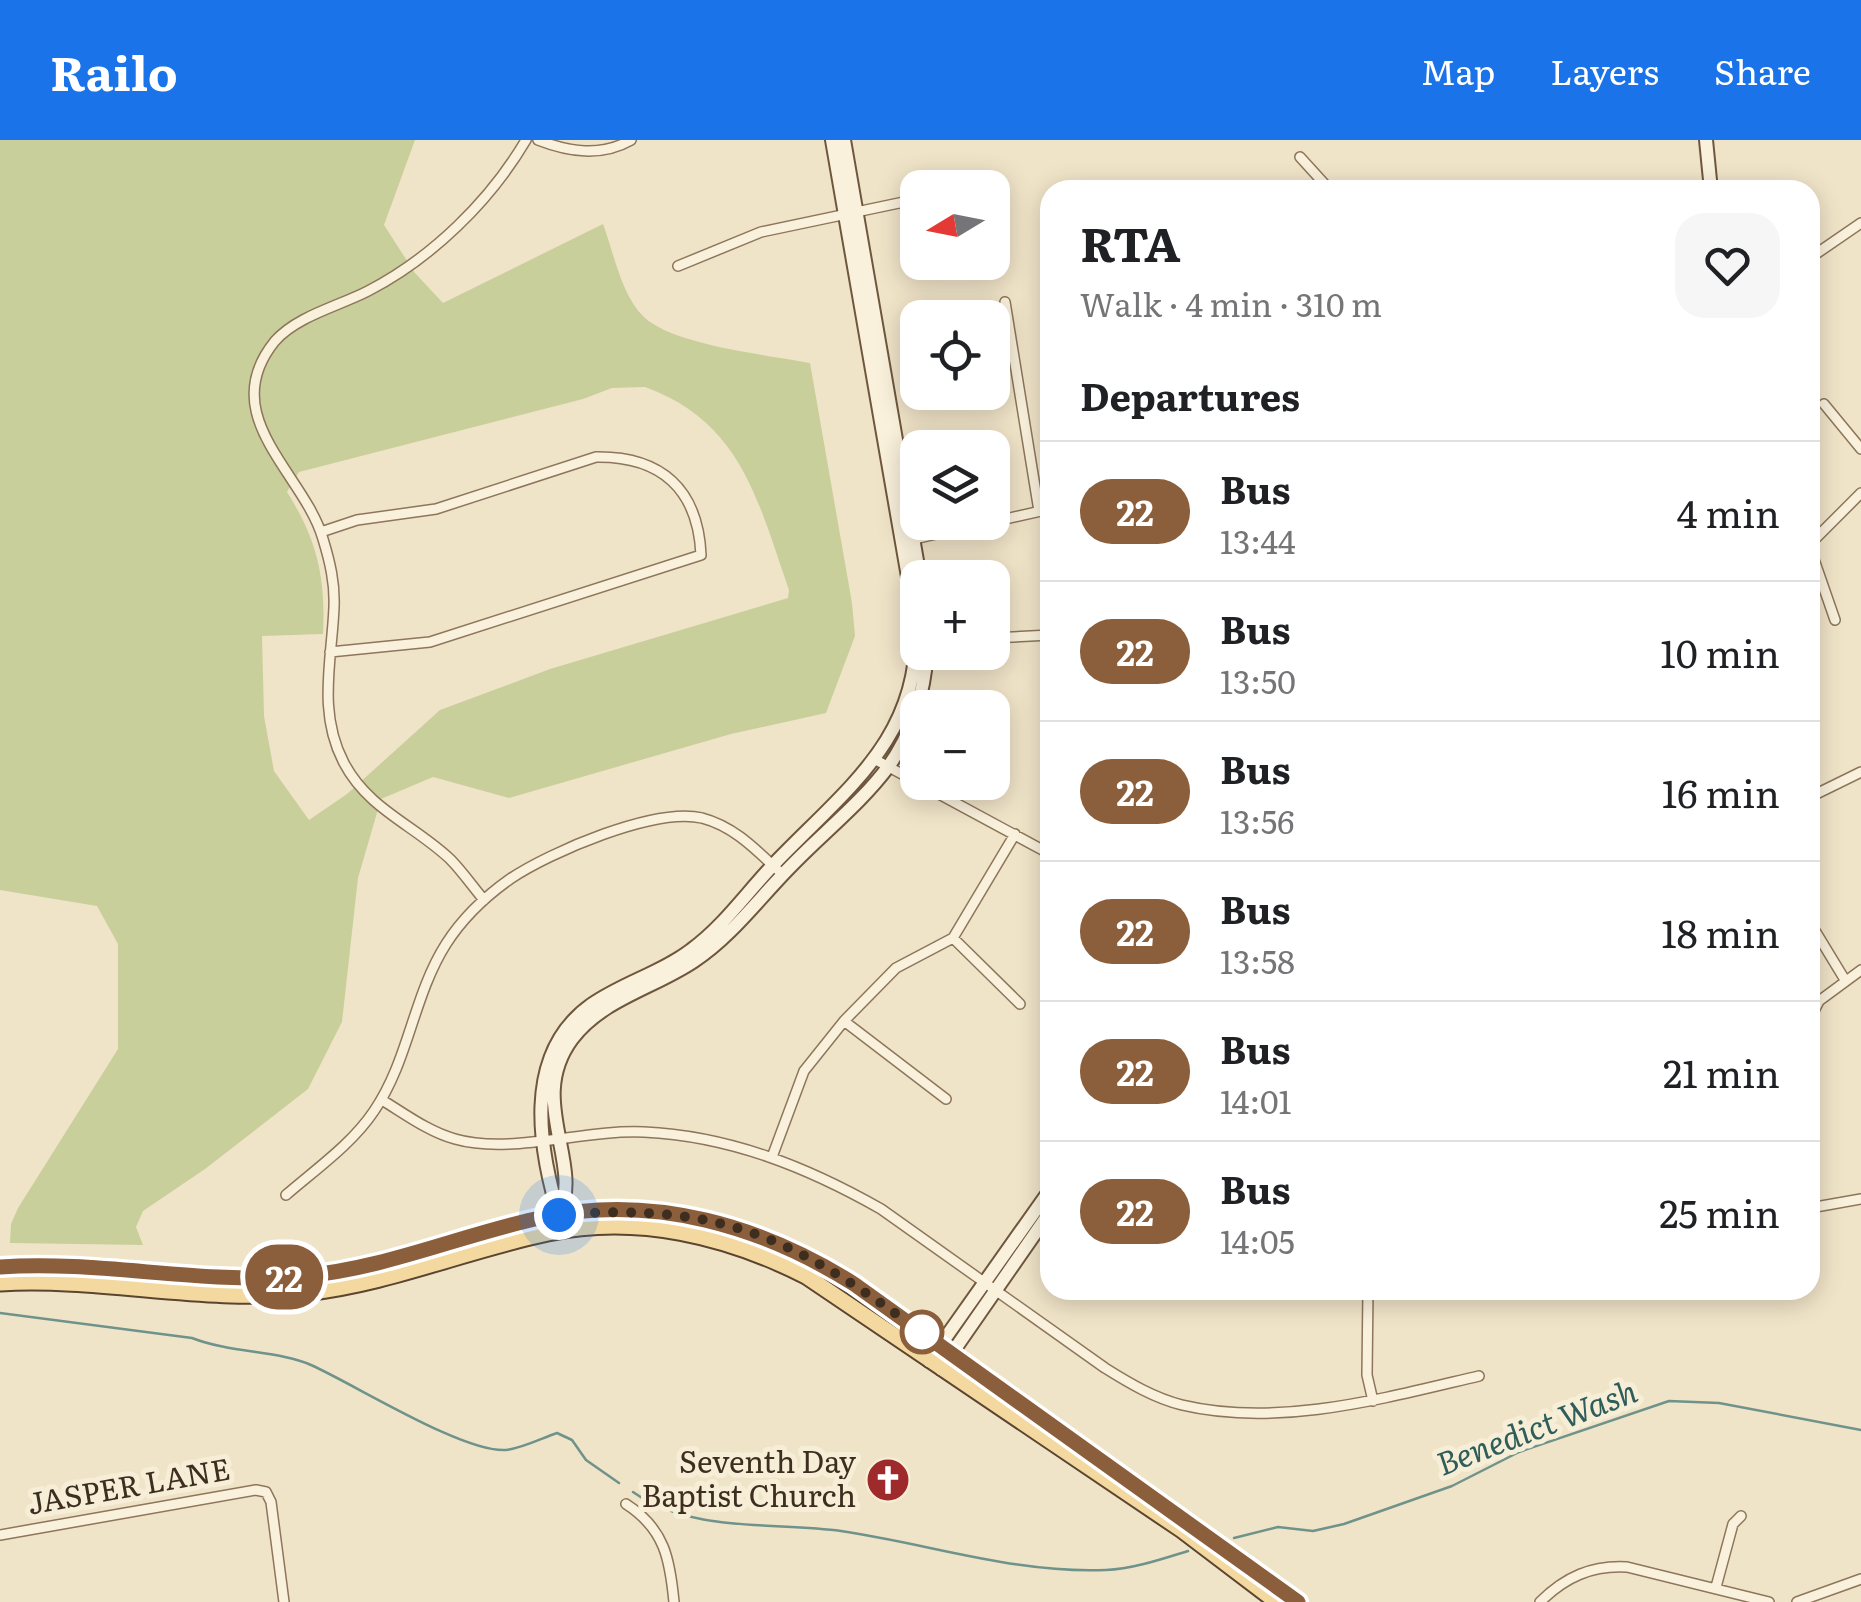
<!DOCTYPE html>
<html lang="en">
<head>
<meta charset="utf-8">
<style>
	:root { --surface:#fff; --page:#f6f6f6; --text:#202124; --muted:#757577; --line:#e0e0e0; --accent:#1a73e8 }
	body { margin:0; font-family:Literata,serif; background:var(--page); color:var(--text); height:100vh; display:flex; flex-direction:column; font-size:38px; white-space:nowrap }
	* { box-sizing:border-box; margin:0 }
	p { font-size:32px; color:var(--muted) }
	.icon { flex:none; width:55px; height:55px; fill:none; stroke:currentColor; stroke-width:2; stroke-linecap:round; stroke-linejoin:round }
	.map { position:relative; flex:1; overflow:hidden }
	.sheet { position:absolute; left:1040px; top:40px; width:780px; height:1120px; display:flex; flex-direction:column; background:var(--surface); border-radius:30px; box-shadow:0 5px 25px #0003 }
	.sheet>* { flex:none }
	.badge { padding:0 20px; border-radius:32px; font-size:35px; line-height:65px }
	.needle { width:65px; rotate:260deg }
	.fabs { position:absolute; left:900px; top:30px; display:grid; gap:20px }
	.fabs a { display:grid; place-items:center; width:110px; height:110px; border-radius:20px; background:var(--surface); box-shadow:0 5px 25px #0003; font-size:50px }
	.you { position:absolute; width:50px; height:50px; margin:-25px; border:8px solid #fff; border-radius:50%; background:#1a73e8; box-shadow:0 0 0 15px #1a73e833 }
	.map>.badge { position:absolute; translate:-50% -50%; box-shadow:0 0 0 5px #fff }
	h2 { padding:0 40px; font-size:38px; line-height:90px }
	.round { display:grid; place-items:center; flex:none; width:105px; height:105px; border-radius:30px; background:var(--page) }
	.head { display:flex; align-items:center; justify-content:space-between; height:170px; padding:0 40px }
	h1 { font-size:48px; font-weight:700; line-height:75px }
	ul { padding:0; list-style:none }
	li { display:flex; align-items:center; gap:30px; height:140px; padding:0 40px; border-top:2px solid var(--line) }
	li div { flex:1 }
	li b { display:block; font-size:38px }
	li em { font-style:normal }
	li .badge { min-width:110px; font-weight:700; text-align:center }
	header { display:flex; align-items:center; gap:60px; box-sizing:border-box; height:140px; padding:0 50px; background:var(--accent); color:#fff }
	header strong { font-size:48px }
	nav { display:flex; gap:55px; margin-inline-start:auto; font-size:35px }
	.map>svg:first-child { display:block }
</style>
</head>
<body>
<header>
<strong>Railo</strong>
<nav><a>Map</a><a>Layers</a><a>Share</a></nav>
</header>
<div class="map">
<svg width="1861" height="1462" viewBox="0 0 1861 1462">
	<rect width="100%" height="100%" fill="#f0e4c8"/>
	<path fill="#c9cf9b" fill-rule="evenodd" d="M0,0H415L384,85L415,133L443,163L603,84C614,113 621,155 644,177C673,205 768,215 810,223L852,463L855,496L826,573L731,594L509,658L433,637L381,659L358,738L342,882L308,949L205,1029L143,1071L136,1087L143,1105L10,1103L11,1084L18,1068L118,909V804L97,766L0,750ZM645,247C742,282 758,362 789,450L788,458L550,529L440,570L347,654L309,680L274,631L264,576L262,496L323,494C326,438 317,399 287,352L299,332L583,259L612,248Z"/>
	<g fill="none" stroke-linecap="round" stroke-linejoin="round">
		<path stroke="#6f938a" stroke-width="2.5" d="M0,1173L192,1198C230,1213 281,1211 311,1225C354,1244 463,1313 506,1310C523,1308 542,1298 557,1293L572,1300L586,1320L619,1343
			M633,1352C691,1393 774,1382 841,1391C930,1404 1016,1434 1106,1430C1133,1429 1162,1419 1188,1411
			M1234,1398L1278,1387L1313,1391L1344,1384L1452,1346L1519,1312L1669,1261L1719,1263L1861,1290"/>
		<defs>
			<path id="street" d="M538,0C569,12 601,17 631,0
				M1300,17L1330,50
				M970,48L997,42
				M1810,118L1861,83
				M678,126L761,92L918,59
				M1005,162L1039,371
				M1824,264L1861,309
				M992,382L1050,369
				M321,392L357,380L436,369L596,317C661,316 698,349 701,415L430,502L330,512
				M910,400L988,382
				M1810,404L1861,353
				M1810,408L1835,480
				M992,498L1050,495
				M876,620L1050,714
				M1810,657L1861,632
				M484,760C473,747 462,731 450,719C414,685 368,669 344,623C317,572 332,520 334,467C335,443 330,422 323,399C304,333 214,276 275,201C297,176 339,166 368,151C432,118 490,61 526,0
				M1814,789L1845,840
				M953,798L1020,864
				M1810,879L1819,861L1861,830
				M844,881L946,959
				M382,960C405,974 429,992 455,999C511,1015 584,989 644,992C730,996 807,1027 881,1069L1105,1228C1129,1243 1154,1258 1182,1265C1279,1288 1385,1258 1479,1236
				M772,1017L804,931L844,881L896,828L953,798L1015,694
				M286,1055C316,1029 352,1004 374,971C409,920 413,856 446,804C462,779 486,756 510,739C550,712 655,667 702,678C736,687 758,712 782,734
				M1810,1068L1861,1059
				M1368,1150L1367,1235L1373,1261
				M626,1364C665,1389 670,1420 674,1462
				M0,1395L256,1350L266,1352L271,1362L284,1462
				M1716,1447L1733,1384L1741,1376
				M1540,1462C1565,1437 1592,1425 1627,1427L1769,1462
				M1797,1462L1861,1439"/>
			<path id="secondary" d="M844,0L920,438
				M1706,0L1711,50
				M559,1075C584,1022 526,961 572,899C602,859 654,848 694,821C731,797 760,757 792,725C823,693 862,662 888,627C912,594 924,553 927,512
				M561,1082C539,1012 521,915 591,865C622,843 661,833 691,810C724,786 747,752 775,723C846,649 922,597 916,483L832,0
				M929,1221L1050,1050
				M941,1229L1050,1072"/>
			<path id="primary" d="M0,1127C101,1120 202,1145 302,1136C385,1128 463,1094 544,1077C654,1055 762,1085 854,1144L1298,1462
				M0,1143C101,1137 203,1163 304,1153C388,1144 466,1110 548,1093C637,1074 727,1096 806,1136L1182,1390L1277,1462"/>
		</defs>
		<use href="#street" stroke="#8d765c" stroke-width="12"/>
		<use href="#secondary" stroke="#6f573f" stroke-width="16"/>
		<use href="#primary" stroke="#5b4430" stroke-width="19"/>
		<use href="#street" stroke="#faf1dc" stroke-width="9"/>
		<use href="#secondary" stroke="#faf1dc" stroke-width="12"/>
		<use href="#primary" stroke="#f3d9a0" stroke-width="15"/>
	</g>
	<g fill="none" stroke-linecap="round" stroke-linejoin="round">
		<defs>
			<path id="line" d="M0,1127C101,1120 202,1145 302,1136C385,1129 463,1094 544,1077C654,1054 762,1086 854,1144L1298,1462"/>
		</defs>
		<use href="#line" stroke="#fff" stroke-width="22"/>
		<use href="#line" stroke="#8b5e3c" stroke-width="15"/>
		<path stroke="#3d2e20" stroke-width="10" stroke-dasharray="0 18" d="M559,1075C729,1061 799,1102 932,1200L922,1192"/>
	</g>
	<defs>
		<symbol id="church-disc" viewBox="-11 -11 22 22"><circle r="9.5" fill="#9e2a2b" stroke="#f7eed8"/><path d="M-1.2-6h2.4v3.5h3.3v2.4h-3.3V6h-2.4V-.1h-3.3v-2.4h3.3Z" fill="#fff"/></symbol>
	</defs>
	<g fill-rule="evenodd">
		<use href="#church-disc" x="863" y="1315" width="50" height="50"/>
	</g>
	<circle fill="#fff" stroke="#8b5e3c" stroke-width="5" cx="922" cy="1192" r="20"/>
	<g text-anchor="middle" stroke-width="10" stroke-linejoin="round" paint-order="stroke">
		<g font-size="30" fill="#3d2e20" stroke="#f7eed8" text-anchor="end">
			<text x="856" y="1333">Seventh Day<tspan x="856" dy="34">Baptist Church</tspan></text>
		</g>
		<g font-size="30" fill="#3d2e20" stroke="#f7eed8">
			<text transform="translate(129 1347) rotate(-10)" y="10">JASPER LANE</text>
		</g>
		<g font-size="32" font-style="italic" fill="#2f5d5a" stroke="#f7eed8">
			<text transform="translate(1537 1288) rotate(-21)" y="11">Benedict Wash</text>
		</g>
	</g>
</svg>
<div class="fabs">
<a><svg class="needle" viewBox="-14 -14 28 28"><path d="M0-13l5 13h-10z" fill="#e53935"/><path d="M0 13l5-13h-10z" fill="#757577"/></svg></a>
<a><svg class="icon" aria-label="locate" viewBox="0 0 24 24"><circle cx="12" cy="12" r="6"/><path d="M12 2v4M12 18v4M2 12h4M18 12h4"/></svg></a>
<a><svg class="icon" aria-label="layers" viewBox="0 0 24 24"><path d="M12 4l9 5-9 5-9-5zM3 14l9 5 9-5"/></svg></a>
<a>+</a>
<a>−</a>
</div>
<div class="you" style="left:559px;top:1075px"></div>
<b class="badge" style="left:284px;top:1137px;background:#8b5e3c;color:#fff">22</b>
<section class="sheet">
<div class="head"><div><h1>RTA</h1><p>Walk · 4 min · 310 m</p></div><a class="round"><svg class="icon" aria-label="heart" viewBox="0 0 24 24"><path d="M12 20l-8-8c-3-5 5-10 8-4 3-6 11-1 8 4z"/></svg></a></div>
<h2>Departures</h2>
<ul>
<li><span class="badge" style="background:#8b5e3c;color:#fff">22</span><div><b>Bus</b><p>13:44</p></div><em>4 min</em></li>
<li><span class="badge" style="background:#8b5e3c;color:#fff">22</span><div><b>Bus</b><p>13:50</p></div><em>10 min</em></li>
<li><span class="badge" style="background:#8b5e3c;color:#fff">22</span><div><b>Bus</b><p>13:56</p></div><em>16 min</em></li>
<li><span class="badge" style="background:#8b5e3c;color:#fff">22</span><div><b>Bus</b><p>13:58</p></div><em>18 min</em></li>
<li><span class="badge" style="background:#8b5e3c;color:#fff">22</span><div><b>Bus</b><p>14:01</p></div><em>21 min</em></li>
<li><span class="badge" style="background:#8b5e3c;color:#fff">22</span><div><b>Bus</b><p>14:05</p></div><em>25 min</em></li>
</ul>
</section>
</div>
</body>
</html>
